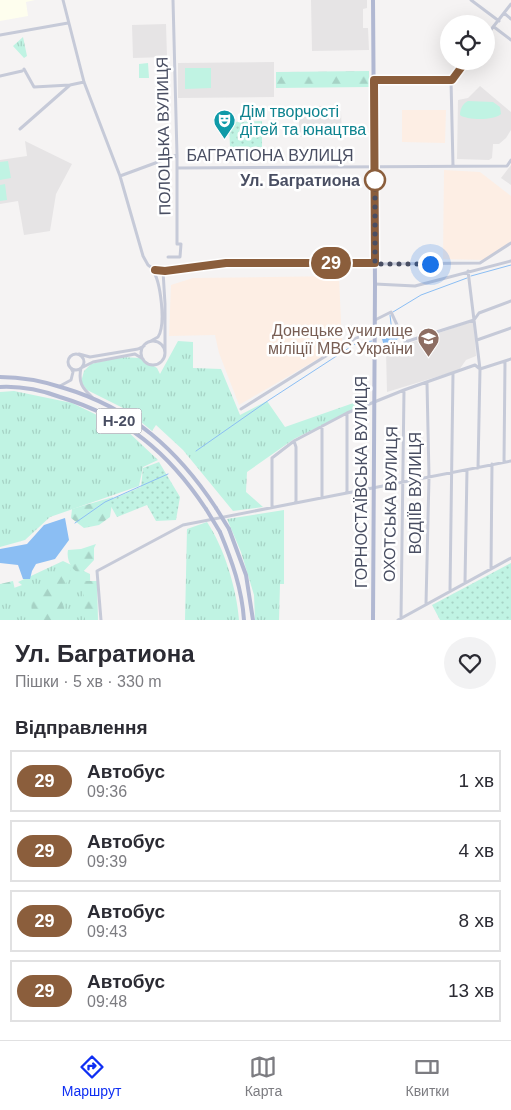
<!DOCTYPE html>
<html lang="uk">
<head>
<meta charset="utf-8">
<style>
	:root { --surface:#fff; --page:#f2f2f3; --text:#2b2b33; --muted:#7c7c81; --line:#e1e1e2; --accent:#0f2ff3 }
	body { margin:0; font-family:Helvetica,sans-serif; background:var(--page); color:var(--text); height:100vh; display:flex; flex-direction:column; font-size:19px; white-space:nowrap }
	* { box-sizing:border-box; margin:0 }
	p { font-size:16px; color:var(--muted) }
	.icon { flex:none; width:28px; height:28px; fill:none; stroke:currentColor; stroke-width:2; stroke-linecap:round; stroke-linejoin:round }
	.map { position:relative; height:620px; overflow:hidden }
	.details { display:flex; flex-direction:column; background:var(--surface); flex:1 }
	.details>* { flex:none }
	.badge { padding:0 10px; border-radius:16px; font-size:18px; line-height:32px }
	.controls { position:absolute; left:440px; top:15px; display:grid; gap:10px }
	.controls a { display:grid; place-items:center; width:55px; height:55px; border-radius:50%; background:var(--surface); box-shadow:0 5px 20px #0002; font-size:25px }
	.you { position:absolute; width:25px; height:25px; margin:-12px; border:4px solid #fff; border-radius:50%; background:#1a73e8; box-shadow:0 0 0 8px #1a73e833 }
	.map>.badge { position:absolute; translate:-50% -50%; box-shadow:0 0 0 2px #fff }
	h2 { padding:0 15px; font-size:19px; line-height:45px }
	.round { display:grid; place-items:center; flex:none; width:52px; height:52px; border-radius:26px; background:var(--page) }
	.overview { display:flex; align-items:center; justify-content:space-between; height:85px; padding:0 15px }
	h1 { font-size:24px; font-weight:800; line-height:38px }
	ul { padding:0; list-style:none }
	li { display:flex; align-items:center; gap:15px; height:62px; margin:0 10px 8px; padding:0 5px; border:2px solid var(--line); border-radius:0px }
	li div { flex:1 }
	li b { display:block; font-size:19px }
	li em { font-style:normal }
	li .badge { min-width:55px; font-weight:700; text-align:center }
	.tabs { display:flex; justify-content:space-around; align-items:center; height:70px; border-top:1px solid var(--line); background:var(--surface); font-size:14px; color:var(--muted) }
	.tabs a { display:grid; justify-items:center; gap:2px }
	.tabs .active { color:var(--accent) }
	.map>svg:first-child { display:block }
</style>
</head>
<body>
<div class="map">
<svg width="511" height="620" viewBox="0 0 511 620">
	<defs>
		<pattern id="grass-tufts" width="24" height="20" patternUnits="userSpaceOnUse" patternTransform="scale(1.25)"><rect width="24" height="20" fill="#c0f3e3"/><path d="M3 7l-1-3M5 7V3M7 7l1-3M15 17l-1-3M17 17v-4M19 17l1-3" fill="none" stroke="#a6d2c5"/></pattern>
		<pattern id="forest-firs" width="22" height="20" patternUnits="userSpaceOnUse" patternTransform="scale(1.25)"><rect width="22" height="20" fill="#c0f3e3"/><path d="M5 1l3.5 6h-7zM16 11l3.5 6h-7z" fill="#a6d2c5"/></pattern>
		<pattern id="garden-dots" width="8" height="8" patternUnits="userSpaceOnUse" patternTransform="scale(1.25)"><rect width="8" height="8" fill="#c0f3e3"/><path d="M2 2h.1M6 6h.1" fill="none" stroke="#a6d2c5" stroke-width="1.8" stroke-linecap="round"/></pattern>
	</defs>
	<rect width="100%" height="100%" fill="#f5f3f3"/>
	<path fill="#fefeee" d="M0,0H35L26,2L28,16L0,21Z"/>
	<path fill="#e6e4e5" d="M311,0H367V8L363,9V28H368L369,50L312,51Z
		M166,24L167,57L133,58L132,25Z
		M274,62V97L178,98V63Z
		M480,86L511,112V130L506,138L499,144H493L492,158L489,160L457,159L458,100L468,98Z
		M322,106V112L341,111L342,136L299,137V107Z
		M25,141L72,164L56,194L50,231L24,235L18,201L0,204V160L27,156Z
		M511,165V185L501,178Z
		M474,321L476,356L466,360L459,370L387,392L386,351Z"/>
	<path fill="#fdeee4" d="M402,110H446L445,143L402,142Z
		M444,170L480,172L511,196V242L485,260L443,259Z
		M339,276L342,345L239,405L219,353L215,335L169,336L171,285L174,284L193,278Z"/>
	<path fill="url(#grass-tufts)" d="M23,37L27,56L24,58L13,46Z
		M178,341L193,342V368L221,369L240,415L267,401L285,427L362,400L361,406L294,439L247,472L246,492L263,507L233,511L183,450L156,425L152,431L125,409L87,390L81,382L84,371L91,364L121,357L140,358L157,368L160,374Z
		M14,391L72,403L124,428L158,460L143,467L139,486L50,517L25,540L0,547V392Z
		M284,510V584H280L279,620H255L254,595L241,552L227,519Z
		M207,522C224,547 237,590 239,620H185L187,529Z
		M63,561L90,574L91,620H0V593L22,585L18,582Z"/>
	<path fill="url(#forest-firs)" d="M369,71V87L276,88V72Z
		M113,497L110,517L99,525L84,528L71,518L72,509Z
		M96,544L94,548V560L81,574C72,571 66,560 68,550L81,549Z
		M62,566L71,569L63,594V620H32L31,595Z
		M13,581L15,590L0,596V584Z
		M83,581H97L98,620H85Z"/>
	<path fill="url(#garden-dots)" d="M262,121V147L230,148L229,122Z
		M159,462L180,497L176,520L156,521L147,505L117,517L108,501L141,487L143,468Z
		M511,563V620H440L432,605Z"/>
	<path fill="#c0f3e3" d="M148,63L149,78H139V64Z
		M185,68H211V88L185,89Z
		M468,101L493,102L500,107L501,114C494,121 466,120 460,115C460,109 463,103 468,101Z
		M8,161L11,178L0,180V162Z
		M5,184L7,200L0,201V185Z"/>
	<path fill="#8bbef3" d="M396,328L400,334L399,338L390,345L384,346L382,339H386L387,333Z
		M65,518L69,540L55,559L36,564L32,571L30,579H23L18,565L0,563V549L27,544L44,525Z"/>
	<g fill="none" stroke-linecap="round" stroke-linejoin="round">
		<path stroke="#8bbef3" stroke-width="1" d="M471,276L511,265
			M393,312L421,295L467,278
			M390,315L392,332
			M196,451L269,400L355,344L372,341
			M75,523L105,502L168,474"/>
		<path stroke="#c6cad8" stroke-width="3" d="M63,0L84,82L120,176L143,256L148,265L155,270L165,271L225,263H375
			M471,0L499,21
			M504,13L511,19
			M494,27L511,40
			M0,35L68,23
			M486,36L511,4
			M24,69L34,87L70,85
			M0,76L22,71
			M374,80H451L466,61
			M451,80L453,166
			M20,129L70,85L84,82
			M177,168L507,166L511,160
			M120,176L177,155
			M168,257H180L181,244H177V155L173,0
			M375,264L480,263L511,243
			M163,271L165,304V353
			M468,271L480,369L478,468
			M375,284L415,286L511,261
			M375,320L391,312L405,342L474,320L479,313L511,301
			M477,340L511,328
			M141 353a12 12 0 1 1 24 0a12 12 0 1 1-24 0Z
			M149,342L158,337C166,325 161,281 152,269
			M68 362a8 8 0 1 1 16 0a8 8 0 1 1-16 0Z
			M79,354L90,357L138,349L144,346
			M60,386L71,380L73,372L71,368
			M92,397C82,388 78,382 81,368L93,362L135,354L143,359
			M241,409L345,344L374,329
			M294,441L296,447V502
			M504,462L505,362
			M347,492V413
			M322,497V426
			M272,507V458L294,441L347,413L404,390L475,365L480,369L511,359
			M491,569L492,464
			M465,582L467,470
			M450,591L453,373
			M426,604L429,477L427,383
			M401,618L404,390
			M101,620L97,571L183,525L511,461
			M398,620L511,558"/>
		<path stroke="#b1b8d2" stroke-width="4" d="M0,377C22,377 43,381 64,388C131,408 178,450 216,508
			M0,387C20,386 41,390 60,397C126,417 168,452 206,509
			M229,529L246,575L253,620
			M220,532C232,561 242,589 244,620
			M373,620L375,284L373,0"/>
		<path stroke="#b1b8d2" stroke-width="4" d="M216,508L229,529
			M206,509L220,532"/>
	</g>
	<g fill="none" stroke-linecap="round" stroke-linejoin="round">
		<defs>
			<path id="line" d="M155,270L165,271L226,263H375L374,80H452L466,61"/>
		</defs>
		<use href="#line" stroke="#fff" stroke-width="11"/>
		<use href="#line" stroke="#8b5e3c" stroke-width="8"/>
		<path stroke="#494e62" stroke-width="5" stroke-dasharray="0 9" d="M375,180V264H430"/>
	</g>
	<defs>
		<symbol id="theatre-pin" viewBox="-11 -11 22 30"><path d="M0 17L-7.5 6A9.5 9.5 0 1 1 7.5 6Z" fill="#0f9aa8" stroke="#fff"/><path d="M-5-5.5Q0-4 5-5.5V0Q5 5 0 6Q-5 5-5 0ZM-3.3-2.5H-1v1.5H-3.3ZM1-2.5H3.3v1.5H1ZM-2.8 1Q0 5.5 2.8 1Z" fill="#fff"/></symbol>
		<symbol id="university-pin" viewBox="-11 -11 22 30"><path d="M0 17L-7.5 6A9.5 9.5 0 1 1 7.5 6Z" fill="#8d6e63" stroke="#fff"/><path d="M0-5L7-2L0 1L-7-2ZM-4 1L0 2.5L4 1V4Q0 6-4 4Z" fill="#fff"/></symbol>
	</defs>
	<g fill-rule="evenodd">
		<use href="#theatre-pin" x="212" y="108" width="25" height="34"/>
		<use href="#university-pin" x="416" y="326" width="25" height="34"/>
	</g>
	<circle fill="#fff" stroke="#8b5e3c" stroke-width="2.5" cx="375" cy="180" r="10"/>
	<g text-anchor="middle" stroke-width="5" stroke-linejoin="round" paint-order="stroke">
		<rect fill="#fff" stroke="#808391" stroke-width="1" x="96.5" y="408.5" width="45" height="25" rx="4"/>
		<g font-size="15" font-weight="bold" fill="#494e62">
			<text x="119" y="426">Н-20</text>
		</g>
		<g font-size="16" fill="#0d838f" stroke="#fff" text-anchor="start">
			<text x="240" y="117">Дім творчості<tspan x="240" dy="18">дітей та юнацтва</tspan></text>
		</g>
		<g font-size="16" fill="#494e62" stroke="#fff">
			<text transform="translate(163 136) rotate(-91)" y="6">ПОЛОЦЬКА ВУЛИЦЯ</text>
			<text x="270" y="161">БАГРАТІОНА ВУЛИЦЯ</text>
			<text transform="translate(361 482) rotate(-90)" y="6">ГОРНОСТАЇВСЬКА ВУЛИЦЯ</text>
			<text transform="translate(415 493) rotate(-90)" y="6">ВОДІЇВ ВУЛИЦЯ</text>
			<text transform="translate(390 504) rotate(-89)" y="6">ОХОТСЬКА ВУЛИЦЯ</text>
		</g>
		<g font-size="16" font-weight="bold" fill="#494e62" stroke="#fff" text-anchor="end">
			<text x="360" y="186">Ул. Багратиона</text>
		</g>
		<g font-size="16" fill="#785e54" stroke="#fff" text-anchor="end">
			<text x="413" y="336">Донецьке училище<tspan x="413" dy="18">міліції МВС України</tspan></text>
		</g>
	</g>
</svg>
<div class="controls">
<a><svg class="icon" aria-label="locate" viewBox="0 0 24 24"><circle cx="12" cy="12" r="6"/><path d="M12 2v4M12 18v4M2 12h4M18 12h4"/></svg></a>
</div>
<div class="you" style="left:430px;top:264px"></div>
<b class="badge" style="left:331px;top:263px;background:#8b5e3c;color:#fff">29</b>
</div>
<section class="details">
<div class="overview"><div><h1>Ул. Багратиона</h1><p>Пішки · 5 хв · 330 m</p></div><a class="round"><svg class="icon" aria-label="heart" viewBox="0 0 24 24"><path d="M12 20l-8-8c-3-5 5-10 8-4 3-6 11-1 8 4z"/></svg></a></div>
<h2>Відправлення</h2>
<ul>
<li><span class="badge" style="background:#8b5e3c;color:#fff">29</span><div><b>Автобус</b><p>09:36</p></div><em>1 хв</em></li>
<li><span class="badge" style="background:#8b5e3c;color:#fff">29</span><div><b>Автобус</b><p>09:39</p></div><em>4 хв</em></li>
<li><span class="badge" style="background:#8b5e3c;color:#fff">29</span><div><b>Автобус</b><p>09:43</p></div><em>8 хв</em></li>
<li><span class="badge" style="background:#8b5e3c;color:#fff">29</span><div><b>Автобус</b><p>09:48</p></div><em>13 хв</em></li>
</ul>
</section>
<nav class="tabs">
<a class="active"><svg class="icon" aria-label="directions" viewBox="0 0 24 24"><path d="M12 3l9 9-9 9-9-9zM9 14v-3h6M13 9l2 2-2 2"/></svg>Маршрут</a>
<a><svg class="icon" aria-label="map" viewBox="0 0 24 24"><path d="M3 6l6-2 6 2 6-2v14l-6 2-6-2-6 2zM9 4v14M15 6v14"/></svg>Карта</a>
<a><svg class="icon" aria-label="tickets" viewBox="0 0 24 24"><path d="M3 7h18v10H3zM15 7v10"/></svg>Квитки</a>
</nav>
</body>
</html>
